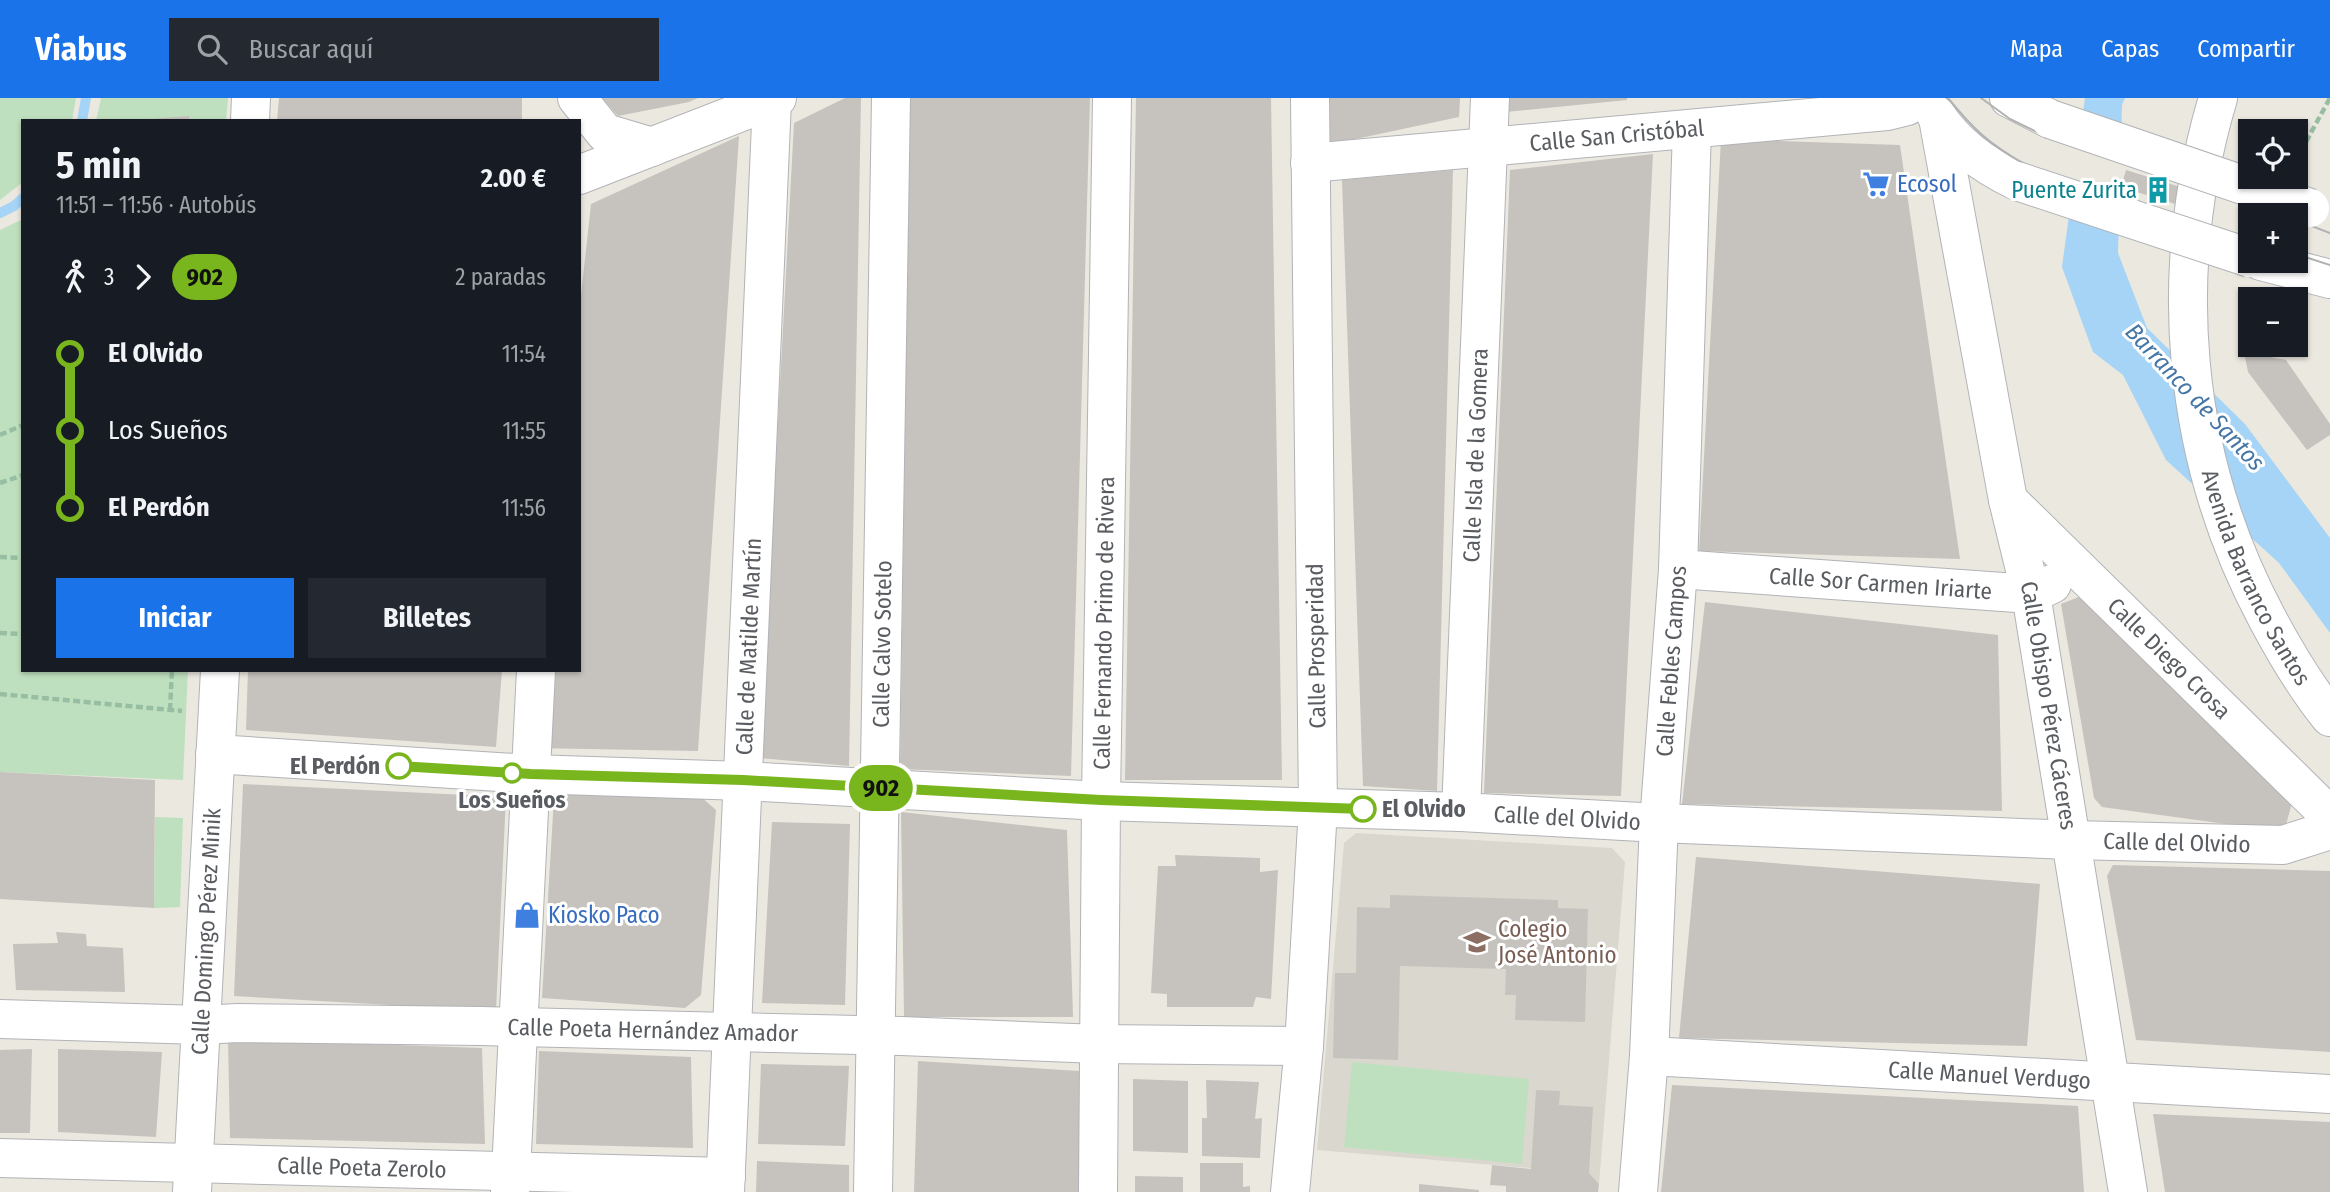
<!DOCTYPE html>
<html lang="es">
<head>
<meta charset="utf-8">
<style>
	:root { --surface:#171b24; --page:#242831; --text:#f1f3f6; --muted:#9ea1a6; --accent:#1a73e8 }
	body { margin:0; font-family:"Fira Sans Condensed",sans-serif; background:var(--page); color:var(--text); height:100vh; display:flex; flex-direction:column; font-size:26px; white-space:nowrap }
	* { box-sizing:border-box; margin:0 }
	p { font-size:23px; color:var(--muted) }
	.icon { flex:none; width:38px; height:38px; fill:none; stroke:currentColor; stroke-width:2; stroke-linecap:round; stroke-linejoin:round }
	.map { position:relative; flex:1; overflow:hidden }
	.panel { position:absolute; left:21px; top:21px; width:560px; height:553px; display:flex; flex-direction:column; background:var(--surface); border-radius:0px; box-shadow:0 2px 5px #0004 }
	.panel>* { flex:none }
	.badge { padding:0 14px; border-radius:23px; font-size:24px; line-height:46px }
	.controls { position:absolute; left:2238px; top:21px; display:grid; gap:14px }
	.controls a { display:grid; place-items:center; width:70px; height:70px; border-radius:0px; background:var(--surface); box-shadow:0 2px 5px #0004; font-size:35px }
	.map>.badge { position:absolute; translate:-50% -50%; box-shadow:0 0 0 4px #fff }
	.legs { display:flex; align-items:center; gap:10px; height:77px; padding:0 35px; font-size:23px }
	.legs p { margin-inline-start:auto }
	.head { display:flex; align-items:center; justify-content:space-between; height:119px; padding:0 35px }
	h1 { font-size:38px; font-weight:700; line-height:52px }
	.primary-button { display:flex; gap:14px; margin-top:auto; padding:14px 35px }
	.primary-button a { flex:1; height:80px; border-radius:0px; background:var(--accent); color:#fff; font-size:28px; font-weight:700; line-height:80px; text-align:center }
	.primary-button a+a { background:var(--page); color:var(--text) }
	ul { padding:0 35px; list-style:none }
	li { display:flex; align-items:center; gap:24px; height:77px; font-size:26px }
	li i { display:grid; place-items:center; width:10px; height:100%; margin:0 9px; background:currentColor }
	li i::after { content:''; width:18px; height:18px; margin:-9px; border:5px solid; border-radius:50%; background:var(--surface) }
	li p { margin-inline-start:auto }
	li:first-child i { background:linear-gradient(#0000 50%,currentColor 0) }
	li:last-child i { background:linear-gradient(currentColor 50%,#0000 0) }
	header { display:flex; align-items:center; gap:42px; box-sizing:border-box; height:98px; padding:0 35px; background:var(--accent); color:#fff }
	header strong { font-size:33px }
	nav { display:flex; gap:38px; margin-inline-start:auto; font-size:24px }
	.search { width:490px; height:63px; background:var(--page); display:flex; align-items:center; gap:18px; box-sizing:border-box; padding:0 24px; border-radius:0px; color:var(--muted); font-size:26px }
	.map>svg:first-child { display:block }
</style>
</head>
<body>
<header>
<strong>Viabus</strong>
<div class="search"><svg class="icon" aria-label="search" viewBox="0 0 24 24"><circle cx="10" cy="10" r="6"/><path d="M15 15l6 6"/></svg>Buscar aquí</div>
<nav><a>Mapa</a><a>Capas</a><a>Compartir</a></nav>
</header>
<div class="map">
<svg width="2330" height="1094" viewBox="0 0 2330 1094">
	<rect width="100%" height="100%" fill="#ebe8e0"/>
	<path fill="#dad7cf" d="M1356,735L1612,750L1625,764L1599,1086L1589,1075L1317,1052L1344,745Z"/>
	<path fill="#bfe0be" d="M0,0H76L72,23H23V84L0,102Z
		M101,0H228L226,23H96Z
		M23,121V572H188L183,682L0,674V132Z
		M155,719L183,720L180,809L154,810Z
		M1352,964L1529,981L1522,1066L1344,1049Z"/>
	<path fill="#a5d4f6" d="M2085,0H2125L2122,7L2118,155L2147,230L2245,326L2330,440V535L2279,465L2166,362L2123,277L2093,254L2062,169Z"/>
	<path fill="#ebe8e0" d="M2079,22L2125,37L2122,126L2067,107Z"/>
	<g fill="none" stroke-linecap="round" stroke-linejoin="round">
		<path stroke="#a5d4f6" stroke-width="10" d="M82,23L86,0
			M0,115L14,108L23,100"/>
	</g>
	<path fill="#c6c3be" d="M279,0H522V23H277Z
		M602,0H698L689,4L618,18Z
		M845,0H861L849,668L760,660L794,25Z
		M910,0H1090L1071,678L900,671Z
		M1136,0H1271L1282,682H1125Z
		M1324,0H1460L1459,19L1323,48Z
		M1507,0H1627V2L1506,14Z
		M189,18V23H150V21Z
		M739,38L698,653L532,650L541,572H579V216L591,106Z
		M1721,41L1900,47L1960,461L1699,453Z
		M1653,56L1621,698L1484,695L1510,72Z
		M1453,72L1437,693L1363,688L1342,82Z
		M2126,72L2196,94L2191,111L2121,89Z
		M2244,254L2286,262L2330,326V337L2307,352L2248,274Z
		M2089,495L2293,701L2284,734L2102,709L2094,700L2061,506Z
		M1705,504L1998,537L2002,713L1682,706Z
		M248,572H502L496,649L246,632Z
		M0,674L155,682L154,810L0,801Z
		M243,686L506,699L496,913L234,898Z
		M567,693L700,698L716,712L701,897L685,910L542,900L554,699Z
		M901,714L1067,732L1073,919H904Z
		M772,724L850,726L845,907L762,905Z
		M1175,757L1260,760V774L1278,772L1271,901L1256,899L1253,909H1167V896L1151,895L1158,768H1176Z
		M1696,759L2040,786L2027,948L1679,940Z
		M2113,767L2330,773V954L2136,942L2107,778Z
		M1390,797L1558,802V810L1588,811L1585,924L1515,922L1516,897H1505L1506,871L1400,868L1398,962L1333,960L1335,875H1356L1357,809L1390,810Z
		M56,834L86,836L87,848L123,850L125,894L16,892L13,846L58,845Z
		M228,941L482,950L485,1046L230,1040Z
		M32,951L30,1035H0V952Z
		M58,951L162,954L156,1039L58,1034Z
		M539,953L691,959L693,1050L536,1046Z
		M918,963L1079,973L1084,1094H914Z
		M761,966L849,968L845,1048L758,1046Z
		M1133,981L1188,983V1055L1133,1053Z
		M1206,982L1259,984L1255,1021L1262,1020L1260,1060L1202,1058V1020H1207Z
		M1672,987L2078,1008L2084,1094H1661Z
		M1536,992L1560,993L1559,1007L1593,1009L1589,1075L1599,1086L1598,1094H1506V1088L1490,1087L1492,1067L1531,1071Z
		M2153,1016L2330,1024V1094H2165Z
		M757,1063L849,1067V1094H756Z
		M1200,1065H1243V1089L1250,1088V1094H1200Z
		M1135,1078L1183,1079V1094H1135Z
		M1419,1086L1479,1092V1094H1419Z"/>
	<g fill="none" stroke-linecap="round" stroke-linejoin="round">
		<defs>
			<g id="minor">
				<path d="M577,0L605,35L652,49"/>
				<path d="M2009,0L2050,21"/>
				<path id="s1" d="M2218,0C2166,175 2181,359 2267,520C2285,554 2306,589 2330,619"/>
				<path d="M1936,17C1956,47 1985,68 2017,83"/>
				<path id="s2" d="M1938,20L2008,402L2031,496L2128,1094"/>
				<path d="M250,23L251,0"/>
				<path id="s3" d="M1310,65L1887,13L1907,8L1919,0"/>
				<path d="M579,77L777,0"/>
				<path d="M2261,163L2330,181"/>
				<path id="s4" d="M2008,402L2330,718"/>
				<path id="s5" d="M1678,471L2031,496L2052,486"/>
				<path id="s6" d="M215,656L531,676L743,683L1101,703L1461,714L1659,725L2071,742L2283,747L2330,732"/>
				<path id="s7" d="M1461,714L1490,0"/>
				<path id="s8" d="M0,921L201,927L238,925L481,928L901,938L1099,946L1304,948"/>
				<path id="s9" d="M1649,958L2330,996"/>
				<path id="s10" d="M0,1060L726,1079"/>
				<path id="s11" d="M192,1094L220,572"/>
				<path d="M510,1094L536,572"/>
				<path id="s12" d="M725,1094L772,2"/>
				<path id="s13" d="M873,1094L891,0"/>
				<path id="s14" d="M1098,1094L1101,703L1112,0"/>
				<path d="M1290,1094L1304,948L1318,710L1310,0"/>
				<path id="s15" d="M1638,1094L1649,958L1659,725L1678,471L1692,31"/>
			</g>
		</defs>
		<use href="#minor" stroke="#b1b3b7" stroke-width="40"/>
		<path stroke="#97bea2" stroke-width="4.5" stroke-dasharray="7 3.5" stroke-linecap="butt" d="M2296,62L2330,0
			M0,337L23,327
			M0,385L23,377
			M0,459L23,460
			M0,535L23,536
			M0,596L182,613
			M170,612L172,572"/>
		<use href="#minor" stroke="#fff" stroke-width="38"/>
		<path stroke="#b1b2b2" stroke-width="2" d="M1948,0C1974,32 1988,45 2024,66L2250,141
			M1981,0L2010,21L2039,35L2281,117
			M2296,122L2330,135
			M2296,156L2330,167"/>
		<defs>
			<path id="minor-bridge" d="M2050,21L2310,110
				M2017,83L2250,160"/>
		</defs>
		<use href="#minor-bridge" stroke="#b1b3b7" stroke-width="40" stroke-linecap="butt"/>
		<use href="#minor-bridge" stroke="#fff" stroke-width="38"/>
	</g>
	<g fill="none" stroke-linecap="round" stroke-linejoin="round">
		<defs>
			<path id="line-1" d="M399,668L531,676L743,682L1101,702L1363,711"/>
		</defs>
		<use href="#line-1" stroke="#fff" stroke-width="16"/>
		<use href="#line-1" stroke="#79b51d" stroke-width="10"/>
	</g>
	<defs>
		<symbol id="supermarket-bare" viewBox="-9 -9 18 18"><path d="M-6-5.5h2.5l.6 2H6L4.5 2H-2.5L-4.4-4H-6ZM-1.5 3.2a1.3 1.3 0 1 0 .1 0ZM3 3.2a1.3 1.3 0 1 0 .1 0Z" fill="#3f7fe0" stroke="#fff" stroke-width="2.5" paint-order="stroke"/></symbol>
		<symbol id="building-bare" viewBox="-9 -9 18 18"><path d="M-4-6H4V6H1V3H-1V6H-4ZM-2.5-4.3h1.7v1.8h-1.7ZM.8-4.3h1.7v1.8H.8ZM-2.5-1h1.7V.8h-1.7ZM.8-1h1.7V.8H.8Z" fill="#0f9aa8" stroke="#fff" stroke-width="2.5" paint-order="stroke"/></symbol>
		<symbol id="shop-bare" viewBox="-9 -9 18 18"><path d="M-5-2.5h2.3a2.7 3.5 0 0 1 5.4 0H5L5.5 6h-11ZM-1.5-2.5h3a1.5 2.3 0 0 0-3 0Z" fill="#3f7fe0" stroke="#fff" stroke-width="2.5" paint-order="stroke"/></symbol>
		<symbol id="school-bare" viewBox="-9 -9 18 18"><path d="M0-5L7-2L0 1L-7-2ZM-4 1L0 2.5L4 1V4Q0 6-4 4Z" fill="#8d6e63" stroke="#fff" stroke-width="2.5" paint-order="stroke"/></symbol>
	</defs>
	<g fill-rule="evenodd">
		<use href="#supermarket-bare" x="1857" y="67" width="38" height="38"/>
		<use href="#building-bare" x="2139" y="73" width="38" height="38"/>
		<use href="#shop-bare" x="508" y="798" width="38" height="38"/>
		<use href="#school-bare" x="1458" y="825" width="38" height="38"/>
	</g>
	<g fill="#fff" stroke="#79b51d" stroke-width="3.5">
		<circle cx="399" cy="668" r="12"/>
		<circle cx="512" cy="675" r="9"/>
		<circle cx="1363" cy="711" r="12"/>
	</g>
	<g text-anchor="middle" stroke-width="6" stroke-linejoin="round" paint-order="stroke">
		<g font-size="23" fill="#595c60" stroke="#fff">
			<text dy="8" stroke="none"><textPath href="#s3" startOffset="308">Calle San Cristóbal</textPath></text>
			<text dy="8" stroke="none"><textPath href="#s7" startOffset="357">Calle Isla de la Gomera</textPath></text>
			<text dy="8" stroke="none"><textPath href="#s1" startOffset="494">Avenida Barranco Santos</textPath></text>
			<text dy="8" stroke="none"><textPath href="#s5" startOffset="203">Calle Sor Carmen Iriarte</textPath></text>
			<text dy="8" stroke="none"><textPath href="#s14" startOffset="569">Calle Fernando Primo de Rivera</textPath></text>
			<text dy="8" stroke="none"><textPath href="#s13" startOffset="548">Calle Calvo Sotelo</textPath></text>
			<text dy="8" stroke="none"><textPath href="#s12" startOffset="546">Calle de Matilde Martín</textPath></text>
			<text transform="translate(1316 548) rotate(-91)" y="8">Calle Prosperidad</text>
			<text dy="8" stroke="none"><textPath href="#s4" startOffset="226">Calle Diego Crosa</textPath></text>
			<text dy="8" stroke="none"><textPath href="#s15" startOffset="532">Calle Febles Campos</textPath></text>
			<text dy="8" stroke="none"><textPath href="#s2" startOffset="598">Calle Obispo Pérez Cáceres</textPath></text>
			<text dy="8" stroke="none"><textPath href="#s6" startOffset="1354">Calle del Olvido</textPath></text>
			<text dy="8" stroke="none"><textPath href="#s6" startOffset="1964">Calle del Olvido</textPath></text>
			<text dy="8" stroke="none"><textPath href="#s11" startOffset="261">Calle Domingo Pérez Minik</textPath></text>
			<text dy="8" stroke="none"><textPath href="#s8" startOffset="653">Calle Poeta Hernández Amador</textPath></text>
			<text dy="8" stroke="none"><textPath href="#s9" startOffset="341">Calle Manuel Verdugo</textPath></text>
			<text dy="8" stroke="none"><textPath href="#s10" startOffset="362">Calle Poeta Zerolo</textPath></text>
		</g>
		<g font-size="23" fill="#366cbe" stroke="#fff" text-anchor="start">
			<text x="1897" y="94">Ecosol</text>
			<text x="548" y="825">Kiosko Paco</text>
		</g>
		<g font-size="23" fill="#0d838f" stroke="#fff" text-anchor="end">
			<text x="2137" y="100">Puente Zurita</text>
		</g>
		<g font-size="23" font-weight="bold" fill="#595c60" stroke="#fff" text-anchor="end">
			<text x="380" y="676">El Perdón</text>
			<text x="512" y="710" text-anchor="middle">Los Sueños</text>
			<text x="1382" y="719" text-anchor="start">El Olvido</text>
		</g>
		<g font-size="23" fill="#785e54" stroke="#fff" text-anchor="start">
			<text x="1498" y="839">Colegio<tspan x="1498" dy="26">José Antonio</tspan></text>
		</g>
		<g font-size="24" font-style="italic" fill="#4576a6" stroke="#fff">
			<text transform="translate(2195 299) rotate(47)" y="8">Barranco de Santos</text>
		</g>
	</g>
</svg>
<div class="controls">
<a><svg class="icon" aria-label="locate" viewBox="0 0 24 24"><circle cx="12" cy="12" r="6"/><path d="M12 2v4M12 18v4M2 12h4M18 12h4"/></svg></a>
<a>+</a>
<a>−</a>
</div>
<b class="badge" style="left:881px;top:690px;background:#79b51d;color:#111">902</b>
<section class="panel">
<div class="head"><div><h1>5 min</h1><p>11:51 – 11:56 · Autobús</p></div><b>2.00 €</b></div>
<div class="legs"><svg class="icon" aria-label="walk" viewBox="0 0 24 24"><circle cx="13" cy="4" r="2"/><path d="M13 8l-2 6 4 7M11 14l-3 7M7 12l3-4h3l4 4"/></svg>3<svg class="icon" aria-label="forward" viewBox="0 0 24 24"><path d="M9 5l7 7-7 7"/></svg><b class="badge" style="background:#79b51d;color:#111">902</b><p>2 paradas</p></div>
<ul>
<li><i style="color:#79b51d"></i><b>El Olvido</b><p>11:54</p></li>
<li><i style="color:#79b51d"></i><span>Los Sueños</span><p>11:55</p></li>
<li><i style="color:#79b51d"></i><b>El Perdón</b><p>11:56</p></li>
</ul>
<div class="primary-button"><a>Iniciar</a><a>Billetes</a></div>
</section>
</div>
</body>
</html>
